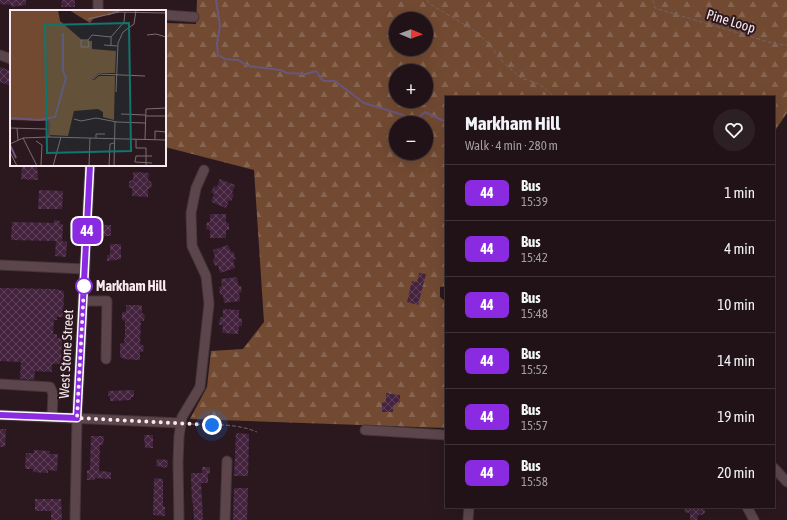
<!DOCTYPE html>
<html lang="en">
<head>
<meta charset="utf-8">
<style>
	:root { --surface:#201217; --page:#2d2024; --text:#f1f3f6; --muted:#a29ea1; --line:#3d3236 }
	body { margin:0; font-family:"Asap Condensed",sans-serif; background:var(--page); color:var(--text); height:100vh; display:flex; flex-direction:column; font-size:15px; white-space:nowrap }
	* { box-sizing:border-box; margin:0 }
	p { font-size:13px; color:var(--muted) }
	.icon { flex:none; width:22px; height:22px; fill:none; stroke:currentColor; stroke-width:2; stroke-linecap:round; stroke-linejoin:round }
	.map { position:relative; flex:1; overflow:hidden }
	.drawer { position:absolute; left:445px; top:96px; width:330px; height:412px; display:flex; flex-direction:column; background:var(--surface); border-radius:0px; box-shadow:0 4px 16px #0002,0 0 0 1px var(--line) }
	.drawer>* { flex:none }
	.badge { padding:0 8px; border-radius:6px; font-size:14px; line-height:26px }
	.needle { width:26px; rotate:91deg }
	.tools { position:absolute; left:389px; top:12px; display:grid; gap:8px }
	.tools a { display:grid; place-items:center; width:44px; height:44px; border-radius:50%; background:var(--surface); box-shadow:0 4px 16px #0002,0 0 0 1px var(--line); font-size:20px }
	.you { position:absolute; width:20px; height:20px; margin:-10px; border:3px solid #fff; border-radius:50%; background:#1a73e8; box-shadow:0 0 0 6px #1a73e833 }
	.map>.badge { position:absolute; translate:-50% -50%; box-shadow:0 0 0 2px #fff }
	.round { display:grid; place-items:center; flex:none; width:42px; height:42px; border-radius:21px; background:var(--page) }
	.head { display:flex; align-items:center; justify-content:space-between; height:68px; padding:0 20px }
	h1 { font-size:19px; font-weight:700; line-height:30px }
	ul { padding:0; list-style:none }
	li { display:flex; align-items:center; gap:12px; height:56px; padding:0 20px; border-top:1px solid var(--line) }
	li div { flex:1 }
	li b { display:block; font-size:15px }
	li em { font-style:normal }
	li .badge { min-width:44px; font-weight:700; text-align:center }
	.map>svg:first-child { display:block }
</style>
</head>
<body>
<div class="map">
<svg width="787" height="520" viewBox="0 0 787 520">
	<defs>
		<pattern id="forest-firs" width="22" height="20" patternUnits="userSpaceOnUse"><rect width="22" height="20" fill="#724a32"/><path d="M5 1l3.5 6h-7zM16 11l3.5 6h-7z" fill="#876450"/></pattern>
		<pattern id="building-cross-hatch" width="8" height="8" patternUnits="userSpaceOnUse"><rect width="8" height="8" fill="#44233f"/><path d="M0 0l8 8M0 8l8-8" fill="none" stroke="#60435b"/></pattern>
	</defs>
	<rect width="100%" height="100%" fill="#2b181f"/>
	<path fill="url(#forest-firs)" fill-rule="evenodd" d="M197,0H787V113L774,132V97H446V286L440,287V297L446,302V428L190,419L207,387L211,351L243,349L264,322L254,170L165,147V23L196,24ZM396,19H426V49H396ZM396,71H426V101H396ZM396,123H426V153H396Z"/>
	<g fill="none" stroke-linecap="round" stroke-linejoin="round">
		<path stroke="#69567d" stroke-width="2" d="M216,0L220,26L217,44L218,55L225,59L238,60L248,66L280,70L287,73L306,74L316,71L323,81H335L364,103L403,115L409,120L418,118L425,112L446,122"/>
	</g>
	<path fill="url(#building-cross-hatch)" d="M0,0H26V5L11,7V5L0,4Z
		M62,0H75V7H61Z
		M0,67L11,71V86L0,82Z
		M22,165H37L38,180L21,179Z
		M133,172L149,173L148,181H151L152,187L148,189V197L132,196V188H129V181L133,180Z
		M220,179L235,185L232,193L234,195L231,201L229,200L226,208L211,202L214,194L211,192L214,186L217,187Z
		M39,190L63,191L62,209H38Z
		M210,214H226V222L229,224V230H226V238H210V230L206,229L207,222H210Z
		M54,220L60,221V224H63L62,241L67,242L66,257L55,256L56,241L11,240L12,222L54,223Z
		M104,225H111V236H99V226Z
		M110,244H121V259L107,261V255H110Z
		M228,245L231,252L233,251L236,259L233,260L235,268L220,273L218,265L215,266L213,260L215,257L213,250Z
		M419,273L426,274L418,305L407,302L412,281L417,282Z
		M237,277L238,285L241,286L242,292L239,293L240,301L224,303L223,295L220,294L219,287H222L221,279Z
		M0,288L55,289L64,291L63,317H57V320H54L53,334H57V338H62L61,364H52V372L35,371L34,380L20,379L21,362L0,361Z
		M126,305H142V313L145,315L144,321H141L140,344L144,346L143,352H140V360L123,359V358L120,357V345L121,343H124L125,335V321L122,320V314L123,312H126Z
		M223,309L239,310V318L242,319V326H239L238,334L222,333L223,325H220L219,323L220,317H223Z
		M134,390V397H131V400L110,401V396H108V391Z
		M386,393L400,395V402H397V405H393V412H382V403L386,402Z
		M0,429H6L5,447H0Z
		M236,433L249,434L248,476H234Z
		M144,435H153V448H145Z
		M91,436H104L103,445H100L99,471L111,472V479L95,478V480H87V470H90Z
		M34,450L50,451L49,454H58L57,471L48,470V473L33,472V469H25L26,453H34Z
		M157,459L168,460L167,468L156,466Z
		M202,467H210V473L208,474V483H201L203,520H194L193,503H192L191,473H202Z
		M154,478L163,479V507H165V516L153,515Z
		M234,488H248L247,520H233Z
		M35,499H61L62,520H51V511H35Z
		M685,507H704L705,512L703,515H698L697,520H690V513L684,512Z"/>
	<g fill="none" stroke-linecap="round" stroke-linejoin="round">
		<defs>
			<path id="minor" d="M98,0V11
				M165,15L194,17
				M0,55L11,59
				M0,265L85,269
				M83,301H107L106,359
				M0,384L50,387L53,394L52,417
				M0,415L181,423
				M365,430L446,435
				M774,468L787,482
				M747,507L754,520
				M75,520L77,418L90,165
				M179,520L178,463L179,436L182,417L200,387L209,304L206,276L192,246L191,213L196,188L204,170
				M225,520L227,461
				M468,520L469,507"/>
		</defs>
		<use href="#minor" stroke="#45363b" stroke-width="11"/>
		<path stroke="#726167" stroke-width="1" stroke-dasharray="4 2" stroke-linecap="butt" d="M427,0L430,4L475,31L487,42L504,63L521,78L539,84L555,97
			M653,0L655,8L775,44L787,45
			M190,424C212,425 236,423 257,432"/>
		<use href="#minor" stroke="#5c464c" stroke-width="9"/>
	</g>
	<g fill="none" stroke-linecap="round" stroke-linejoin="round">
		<defs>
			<path id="line" d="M0,415L77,418L90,165"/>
		</defs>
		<use href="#line" stroke="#fff" stroke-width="9"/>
		<use href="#line" stroke="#8a2be2" stroke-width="6"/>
		<path stroke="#f7e9ed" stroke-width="4" stroke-dasharray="0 7.2" d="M84,286L77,418L212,425"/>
	</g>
	<circle fill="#fff" stroke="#8a2be2" stroke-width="2" cx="84" cy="286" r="8"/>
	<g text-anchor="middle" stroke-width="4" stroke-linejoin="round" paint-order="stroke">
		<g font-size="14" fill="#f7e9ed" stroke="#2b181f">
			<text transform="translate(731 21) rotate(17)" y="5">Pine Loop</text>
			<text transform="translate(66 354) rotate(-87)" y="5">West Stone Street</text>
		</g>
		<g font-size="14" font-weight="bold" fill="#f7e9ed" stroke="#2b181f" text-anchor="start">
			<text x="96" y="291">Markham Hill</text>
		</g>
	</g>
	<g transform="translate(10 10)">
		<rect width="156" height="156" fill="#2b181f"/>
		<path d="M0,0H48L50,11L72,30L82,31V39L106,41L105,63H89L82,69L84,70L89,66H105L104,110L93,107V102L88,99L64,101L58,126L40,125V111L0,110ZM59,0H143L111,1L83,9L80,13Z" fill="#724a32"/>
		<path fill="none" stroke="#69567d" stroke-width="2" d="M0,108L29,110L45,107L56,68L53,61V23M0,135L6,148"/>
		<path fill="none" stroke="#7d6c71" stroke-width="1" d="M98,5L105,2L156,3M78,9L109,2M137,25L146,24L156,27M78,30L79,37H71V30H78L82,25L101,27M94,35L107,36M101,35V27L114,12L115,2M83,69L89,64L135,66M106,82L108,33L113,22L124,14L126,0M111,104L135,105M135,106H156M64,109L71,111L86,108L107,112L135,113M0,118L36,119M7,118L8,130M39,127V111M13,128L27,156M86,128V124H95M126,129V138H136V156M135,129L136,99L156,98M145,129V121L156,122M26,131L32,135L31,155M0,134L13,128L39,127L156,130M0,142L7,156M142,153L125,152L126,146H142M43,156L51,127M79,156L80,128M99,156L100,134L104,133M104,156L105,112"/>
		<path fill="#0f766e" fill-opacity="0.15" stroke="#0f766e" stroke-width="2" d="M119,13L121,141L37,143L35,15Z"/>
		<rect width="156" height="156" fill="none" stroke="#f7e9ed" stroke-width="2"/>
	</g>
</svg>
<div class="tools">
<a><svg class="needle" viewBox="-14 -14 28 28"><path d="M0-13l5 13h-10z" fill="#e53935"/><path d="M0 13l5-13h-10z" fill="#a29ea1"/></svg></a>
<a>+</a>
<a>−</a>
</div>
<div class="you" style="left:212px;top:425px"></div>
<b class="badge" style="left:87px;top:231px;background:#8a2be2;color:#fff">44</b>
<section class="drawer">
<div class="head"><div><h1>Markham Hill</h1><p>Walk · 4 min · 280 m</p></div><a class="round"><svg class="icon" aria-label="heart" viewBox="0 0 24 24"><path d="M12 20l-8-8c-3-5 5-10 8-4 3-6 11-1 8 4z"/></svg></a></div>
<ul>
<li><span class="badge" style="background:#8a2be2;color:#fff">44</span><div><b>Bus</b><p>15:39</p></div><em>1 min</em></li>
<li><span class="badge" style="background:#8a2be2;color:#fff">44</span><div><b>Bus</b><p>15:42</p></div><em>4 min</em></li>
<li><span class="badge" style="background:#8a2be2;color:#fff">44</span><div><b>Bus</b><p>15:48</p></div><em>10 min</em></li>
<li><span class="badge" style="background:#8a2be2;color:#fff">44</span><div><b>Bus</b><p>15:52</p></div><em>14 min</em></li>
<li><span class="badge" style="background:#8a2be2;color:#fff">44</span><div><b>Bus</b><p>15:57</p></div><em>19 min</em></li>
<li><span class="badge" style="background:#8a2be2;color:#fff">44</span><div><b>Bus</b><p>15:58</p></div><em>20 min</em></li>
</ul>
</section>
</div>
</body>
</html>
